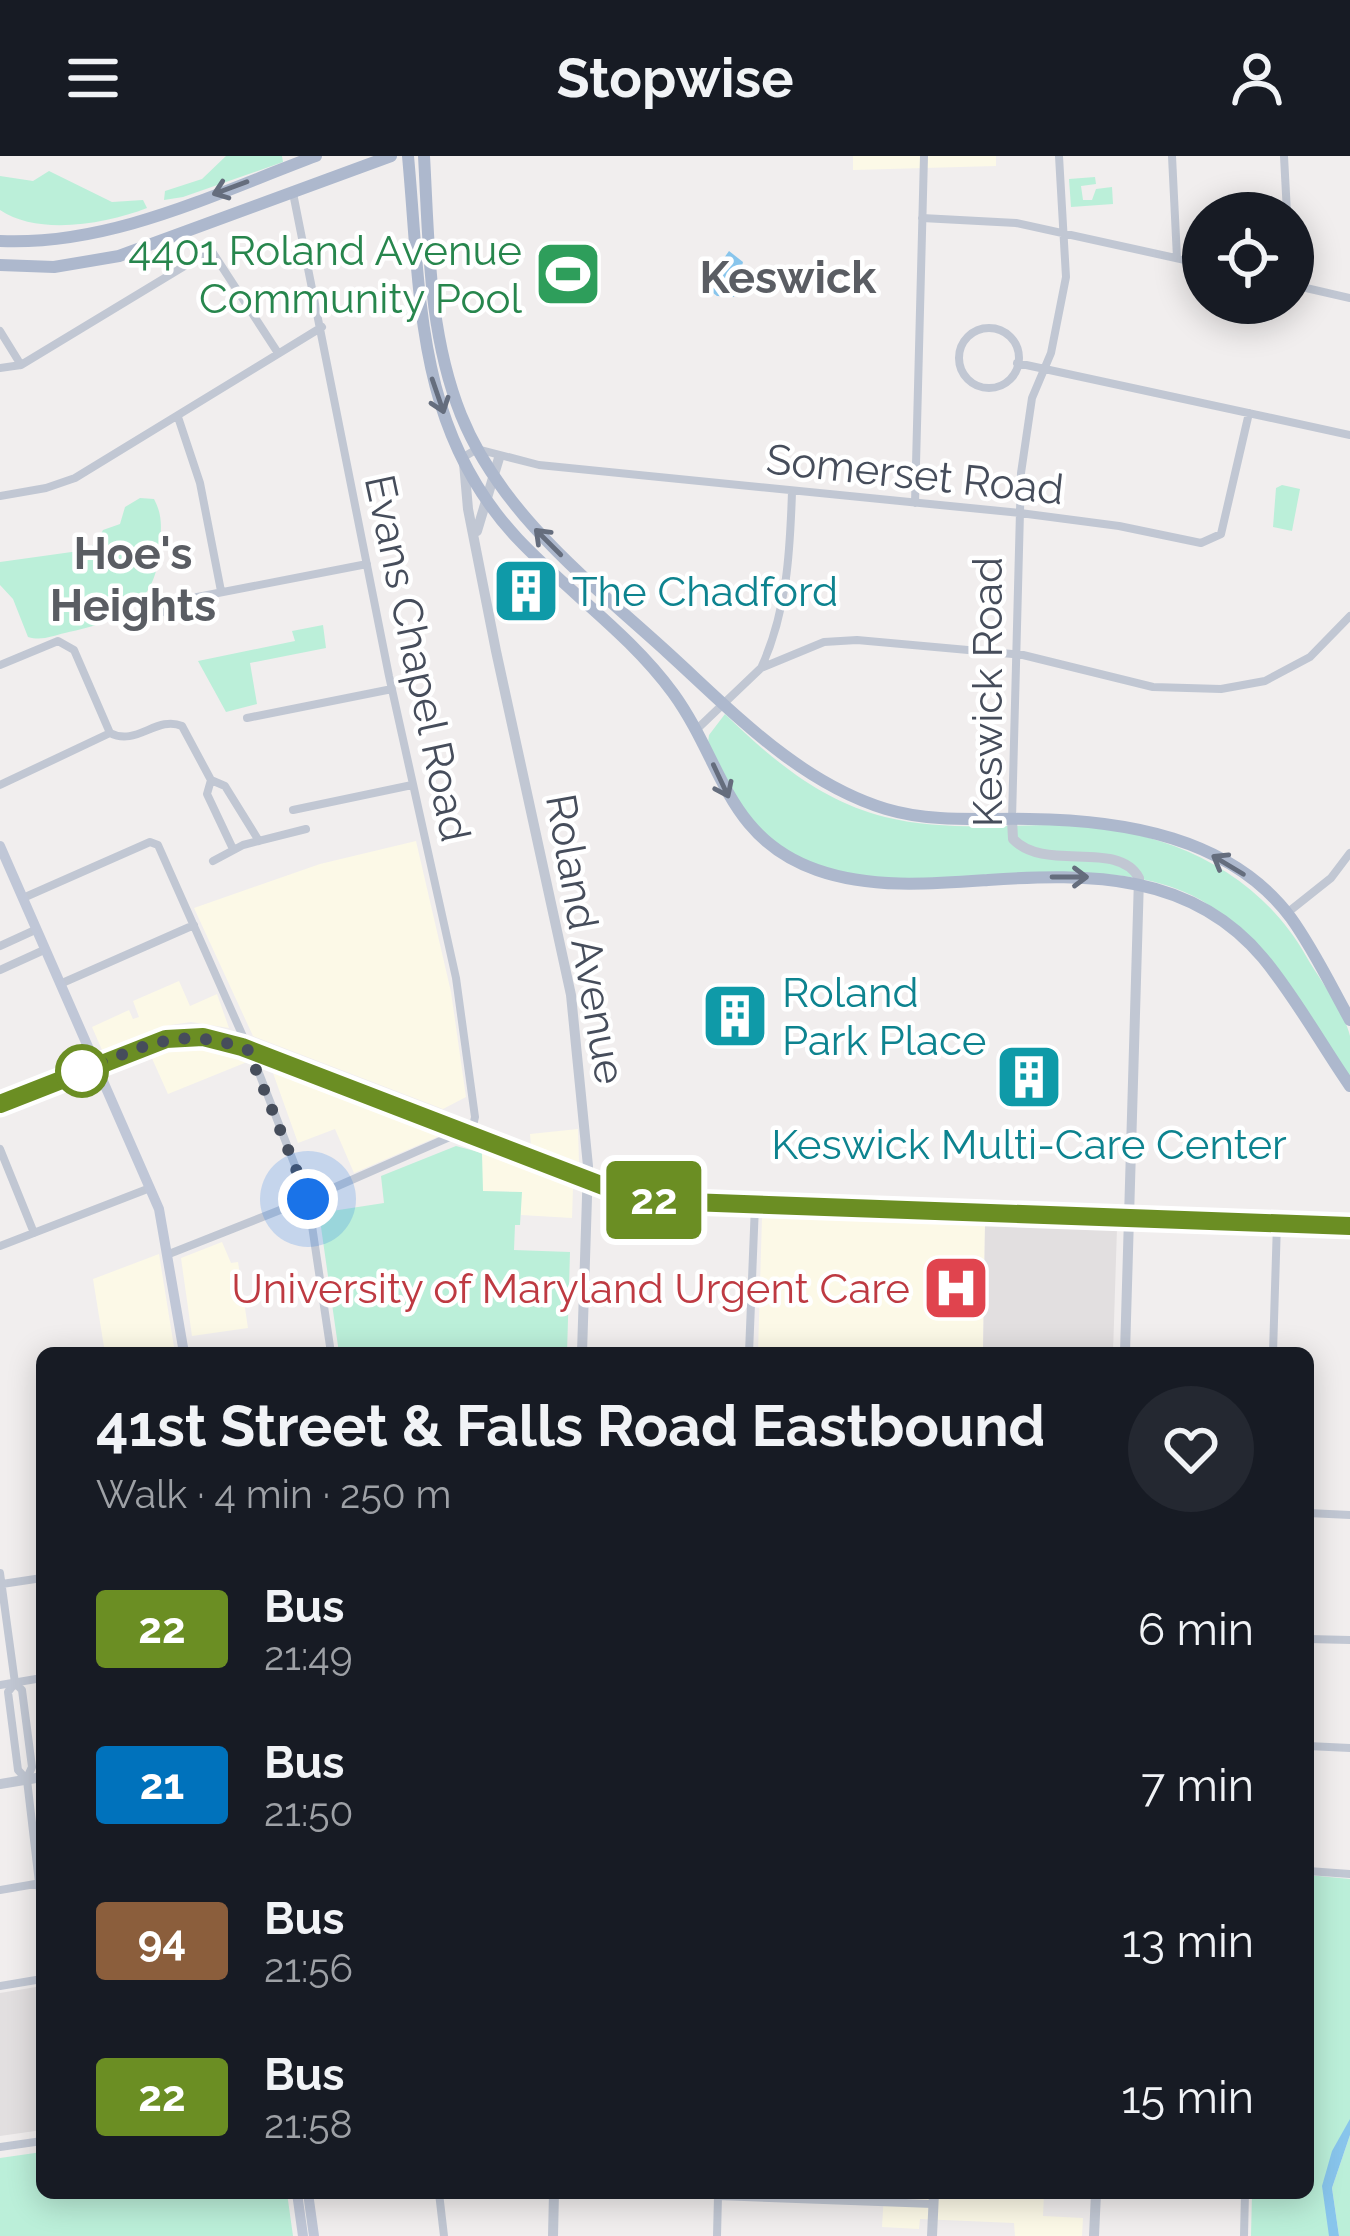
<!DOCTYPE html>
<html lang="en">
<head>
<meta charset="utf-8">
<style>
	:root { --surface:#171b24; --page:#242831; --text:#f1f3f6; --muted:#9ea1a6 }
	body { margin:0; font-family:Raleway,sans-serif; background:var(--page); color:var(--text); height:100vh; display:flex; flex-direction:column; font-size:45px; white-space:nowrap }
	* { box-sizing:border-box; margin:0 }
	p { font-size:39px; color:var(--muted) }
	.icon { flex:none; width:66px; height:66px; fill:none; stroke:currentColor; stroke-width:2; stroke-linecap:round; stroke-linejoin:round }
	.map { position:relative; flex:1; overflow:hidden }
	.side { position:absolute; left:36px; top:1191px; width:1278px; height:852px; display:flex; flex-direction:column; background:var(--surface); border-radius:18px; box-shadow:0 6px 30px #0003 }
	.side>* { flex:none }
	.badge { padding:0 24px; border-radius:9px; font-size:42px; line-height:78px }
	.controls { position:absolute; left:1182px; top:36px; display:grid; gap:24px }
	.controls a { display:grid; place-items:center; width:132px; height:132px; border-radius:50%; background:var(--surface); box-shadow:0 6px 30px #0003; font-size:60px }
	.you { position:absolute; width:60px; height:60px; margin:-30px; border:9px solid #fff; border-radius:50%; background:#1a73e8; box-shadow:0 0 0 18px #1a73e833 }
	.map>.badge { position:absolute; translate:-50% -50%; box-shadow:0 0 0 6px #fff }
	.round { display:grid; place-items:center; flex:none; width:126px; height:126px; border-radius:63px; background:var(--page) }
	.headline { display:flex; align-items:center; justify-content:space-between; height:204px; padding:0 60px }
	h1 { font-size:57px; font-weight:700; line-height:90px }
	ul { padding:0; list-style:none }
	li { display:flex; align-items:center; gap:36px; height:156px; padding:0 60px }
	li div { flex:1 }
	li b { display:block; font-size:45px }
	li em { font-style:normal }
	li .badge { min-width:132px; font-weight:700; text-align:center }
	header { display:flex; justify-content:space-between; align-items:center; height:156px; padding:0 60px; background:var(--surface); font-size:54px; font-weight:700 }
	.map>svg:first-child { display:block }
</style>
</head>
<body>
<header><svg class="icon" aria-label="menu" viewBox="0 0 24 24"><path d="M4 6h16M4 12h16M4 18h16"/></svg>Stopwise<svg class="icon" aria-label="person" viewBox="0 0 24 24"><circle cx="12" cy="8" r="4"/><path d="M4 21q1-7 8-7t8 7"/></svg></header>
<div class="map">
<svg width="1350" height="2080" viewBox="0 0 1350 2080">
	<rect width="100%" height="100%" fill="#f1eeee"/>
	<path fill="#fcf9e7" d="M853,0H996V10L853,14Z
		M416,685L451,836L466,941L443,953L253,880L194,752L320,708Z
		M179,825L190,850L217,838L229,872L191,866L171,869L102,894L92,871L129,854L133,863L139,861L133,845Z
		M176,892L211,893L247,906L168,938L150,898Z
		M273,917L435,976L437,981L354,1017L335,973L298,987Z
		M578,973L579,1006L531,990L530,978Z
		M482,997L554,1021L573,1032L572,1062L521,1059V1036L482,1035Z
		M762,1061L985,1069L983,1197H758Z
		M222,1086L231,1107L238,1106L248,1172L192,1180L181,1102Z
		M159,1098L175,1197H105L93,1123Z
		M884,2037H1044L1043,2060L1083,2062L1082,2080H1015L1014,2067L920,2063L919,2073L882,2071Z"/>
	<path fill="#e2dfe0" d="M985,1069L1117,1072L1113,1197H983Z
		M42,1830V1974L0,1980V1837Z"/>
	<path fill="#bbefd9" d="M226,0H282L283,6L183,41L164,44L165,35L202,23Z
		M49,15L112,46L143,44L147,52C106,68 38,80 0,54V20L33,25Z
		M1095,21L1096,28L1081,30L1083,44H1092L1096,33L1112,31L1113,48L1071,51L1069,23Z
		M1282,329L1300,333L1292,375L1273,371L1276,332Z
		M140,342L154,343C163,360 161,371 160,389C157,451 120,465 65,477C52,480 42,485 28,481L13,443L0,429V406L86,394L97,386L103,374L120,368L125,351Z
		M323,469L326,492L250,507L257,548L226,556L198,505L295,485L292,475Z
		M725,558C771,603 821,645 885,661C942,675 1001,669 1059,669C1157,670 1256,711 1306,800C1318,821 1345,857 1350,880C1350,894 1350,911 1350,926C1316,880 1244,767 1199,743C1073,675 879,772 770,688C739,664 725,621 708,587L709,579Z
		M456,990L482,997L483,1035L522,1036L520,1069H515L514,1094L570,1096L567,1197H339L319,1057L384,1047L381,1020Z
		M1308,1719L1350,1723V1971L1326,2031L1335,2080H1251L1252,2037H1308Z
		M1350,1979V2080H1339L1332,2032Z
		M42,1996V2037H287L293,2080H0V2002Z"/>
	<path fill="#88c5ec" d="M729,95L743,106L734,141L717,140L704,130Z
		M558,103H578L579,132L558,133Z
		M1350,1963V1979L1332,2032L1339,2080H1329L1322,2030L1332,1995Z"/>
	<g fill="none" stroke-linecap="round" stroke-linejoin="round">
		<path stroke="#c1c7d3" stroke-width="8" d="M1172,0L1177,102
			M1284,0L1287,57
			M293,37L389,520L456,822L475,961L471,979
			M922,62L1016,67L1203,108
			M1293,129L1350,142
			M959 202a30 30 0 1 1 60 0a30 30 0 1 1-60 0Z
			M0,175L21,209
			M1017,207L1350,279
			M0,212L21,209L211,94L278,197
			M178,261L200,327L221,435
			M462,302L477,293L539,309L1020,357L1119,370L1201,387L1221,378L1249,257
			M0,340L46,332L75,322L322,171
			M915,347L924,0
			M159,458L187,443L367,408
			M0,509L58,485L74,494L110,577
			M762,510C787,454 790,396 792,336
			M247,562L392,533
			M696,574L761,512L824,486L857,484L1023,499L1153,531L1221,533L1265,525L1310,501L1350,460
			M110,577C136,591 157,559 182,570L211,624L207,638L233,693
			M211,624L225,630L259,685
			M0,629L110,577
			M293,654L412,629
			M1012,663L1021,317L1032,242L1051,197L1066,121L1059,0
			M213,705L243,689L306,673
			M23,742L150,686L158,689L257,912L308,1043L331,1197
			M1287,757L1331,722L1350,697
			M0,790L35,774
			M0,814L44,794
			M60,828L194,769
			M0,993L34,1077
			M0,1090L150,1032
			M169,1098L308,1043L461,976
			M749,1197L755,1049
			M1273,1197L1277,1067
			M41,1274L42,1279
			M1308,1357L1350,1359
			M0,1417L15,1527L22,1534L32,1611L27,1622
			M2,1428L42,1422
			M1308,1483L1350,1484
			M15,1527L8,1536L18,1614L27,1624L42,1752
			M0,1529L42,1522
			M1308,1590L1350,1592
			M1308,1715L1350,1718
			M0,1734L41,1727
			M0,1830L42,1823
			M0,1991L42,1985
			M439,2037L444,2080
			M718,2040L933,2048
			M717,2080L718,2040
			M1244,2080L1245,2037"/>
		<path stroke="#c1c7d3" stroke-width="10" d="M464,307L468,353L496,495L571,839L588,1010L582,1197
			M477,375L499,302
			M1012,663L1013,683C1045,717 1118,683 1139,722L1125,1197
			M0,1628L42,1621
			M553,2080L554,2037
			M932,2080L934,2037
			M1094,2080L1096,2037"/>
		<path stroke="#c0c7d7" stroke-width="10" d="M0,690L159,1053L184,1197
			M0,948L166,883L203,881L242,891L601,1032L632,1041L689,1046L1350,1070
			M297,2037L303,2080
			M308,2037L314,2080"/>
		<path stroke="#adb8cd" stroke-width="12" d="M408,0C421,139 415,274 518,383C568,436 630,478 673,537C723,606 726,682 817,714C871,733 932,728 988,724C1090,717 1192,717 1263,802C1296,842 1321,888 1350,930
			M424,0C429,87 428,176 461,259C501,358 590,426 667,496C733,556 798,626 886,653C933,667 981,662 1029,663C1123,664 1231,681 1291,762C1314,794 1331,830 1350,864
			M0,85C111,90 214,38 316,0
			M0,109L54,111L119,100L391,0"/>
	</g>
	<defs><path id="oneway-shaft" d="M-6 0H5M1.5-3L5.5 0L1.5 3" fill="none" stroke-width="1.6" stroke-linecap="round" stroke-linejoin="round" transform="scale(3)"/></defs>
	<g stroke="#656d7d">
		<use href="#oneway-shaft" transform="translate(230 32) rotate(160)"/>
		<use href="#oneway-shaft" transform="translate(438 240) rotate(71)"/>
		<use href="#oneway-shaft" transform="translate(548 386) rotate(-135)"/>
		<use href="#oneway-shaft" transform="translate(721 625) rotate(65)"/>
		<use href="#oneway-shaft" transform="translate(1228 709) rotate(-149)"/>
		<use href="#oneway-shaft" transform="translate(1070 721)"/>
	</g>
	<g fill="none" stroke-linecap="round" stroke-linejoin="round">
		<defs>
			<path id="line" d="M0,948L166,883L203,881L242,891L632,1041L689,1046L1350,1070"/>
		</defs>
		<use href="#line" stroke="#fff" stroke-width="27"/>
		<use href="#line" stroke="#6b8e23" stroke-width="18"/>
		<path stroke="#464d5b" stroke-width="12" stroke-dasharray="0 21.6" d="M82,915C144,890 181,868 248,894L308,1043"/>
	</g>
	<defs>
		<symbol id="stadium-square" viewBox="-11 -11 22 22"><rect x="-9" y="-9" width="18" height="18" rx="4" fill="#2e9e5b" stroke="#fff"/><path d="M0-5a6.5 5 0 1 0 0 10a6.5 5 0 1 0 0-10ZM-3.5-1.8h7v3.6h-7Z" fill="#fff"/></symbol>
		<symbol id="building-square" viewBox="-11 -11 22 22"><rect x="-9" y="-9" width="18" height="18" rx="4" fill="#0f9aa8" stroke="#fff"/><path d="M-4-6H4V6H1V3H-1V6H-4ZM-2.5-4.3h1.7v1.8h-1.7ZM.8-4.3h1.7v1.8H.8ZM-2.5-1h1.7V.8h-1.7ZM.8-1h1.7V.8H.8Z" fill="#fff"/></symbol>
		<symbol id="hospital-square" viewBox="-11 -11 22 22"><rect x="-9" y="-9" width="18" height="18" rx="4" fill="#e0444e" stroke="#fff"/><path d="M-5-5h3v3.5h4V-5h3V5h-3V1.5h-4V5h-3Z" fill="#fff"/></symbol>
	</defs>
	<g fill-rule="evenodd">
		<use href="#stadium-square" x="530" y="80" width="76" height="76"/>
		<use href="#building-square" x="488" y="397" width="76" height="76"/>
		<use href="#building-square" x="697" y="822" width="76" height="76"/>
		<use href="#building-square" x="991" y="883" width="76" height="76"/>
		<use href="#hospital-square" x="918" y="1094" width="76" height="76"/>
	</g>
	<circle fill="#fff" stroke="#6b8e23" stroke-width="6" cx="82" cy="915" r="24"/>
	<g text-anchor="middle" stroke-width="9" stroke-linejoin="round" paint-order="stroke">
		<g font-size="42" fill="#27864d" stroke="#fff" text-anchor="end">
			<text x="522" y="109">4401 Roland Avenue<tspan x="522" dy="48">Community Pool</tspan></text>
		</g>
		<g font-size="42" fill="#464d5b" stroke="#fff">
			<text transform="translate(915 318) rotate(6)" y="15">Somerset Road</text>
			<text transform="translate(418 502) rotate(78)" y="15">Evans Chapel Road</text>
			<text transform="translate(987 536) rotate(-90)" y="15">Keswick Road</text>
			<text transform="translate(586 783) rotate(80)" y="15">Roland Avenue</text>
		</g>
		<g font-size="42" fill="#0d838f" stroke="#fff" text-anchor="start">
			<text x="572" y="450">The Chadford</text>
			<text x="782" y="851">Roland<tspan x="782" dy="48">Park Place</tspan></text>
			<text x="1029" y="1003" text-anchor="middle">Keswick Multi-Care Center</text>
		</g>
		<g font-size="42" fill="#be3a42" stroke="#fff" text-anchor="end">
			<text x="910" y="1147">University of Maryland Urgent Care</text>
		</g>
		<g font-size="45" font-weight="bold" fill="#5a5d63" stroke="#fff">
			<text x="788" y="137">Keswick</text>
			<text x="133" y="413">Hoe's<tspan x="133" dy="52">Heights</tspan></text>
		</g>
	</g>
</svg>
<div class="controls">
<a><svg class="icon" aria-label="locate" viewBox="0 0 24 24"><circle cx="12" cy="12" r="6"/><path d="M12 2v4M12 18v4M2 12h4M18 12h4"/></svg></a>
</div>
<div class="you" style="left:308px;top:1043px"></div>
<b class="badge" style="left:654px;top:1044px;background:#6b8e23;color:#fff">22</b>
<section class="side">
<div class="headline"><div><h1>41st Street &amp; Falls Road Eastbound</h1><p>Walk · 4 min · 250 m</p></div><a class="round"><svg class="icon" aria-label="heart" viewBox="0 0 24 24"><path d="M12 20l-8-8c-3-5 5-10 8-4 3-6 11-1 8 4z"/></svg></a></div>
<ul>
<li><span class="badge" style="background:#6b8e23;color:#fff">22</span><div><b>Bus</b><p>21:49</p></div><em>6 min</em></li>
<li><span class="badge" style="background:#0072bc;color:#fff">21</span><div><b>Bus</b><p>21:50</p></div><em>7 min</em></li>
<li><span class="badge" style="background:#8b5e3c;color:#fff">94</span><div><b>Bus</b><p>21:56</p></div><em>13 min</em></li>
<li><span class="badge" style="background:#6b8e23;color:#fff">22</span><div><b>Bus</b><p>21:58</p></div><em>15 min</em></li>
</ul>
</section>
</div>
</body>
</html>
